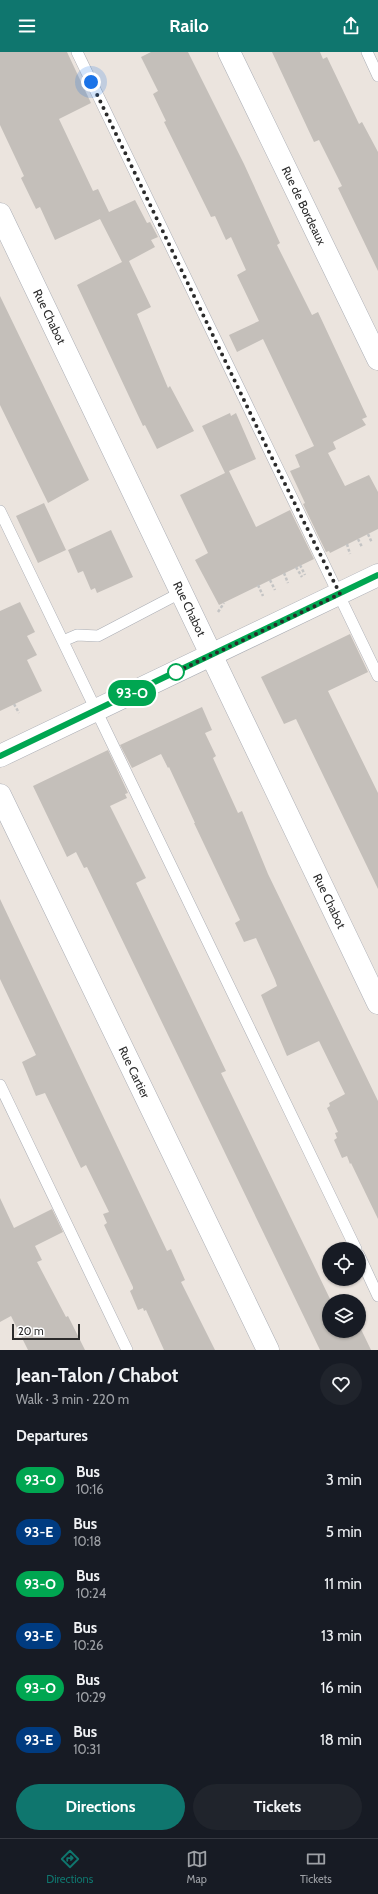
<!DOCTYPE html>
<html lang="en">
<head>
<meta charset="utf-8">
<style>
	:root { --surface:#171b24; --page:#20242c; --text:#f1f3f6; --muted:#9ea1a6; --line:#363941; --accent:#0f766e }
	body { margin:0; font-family:Cabin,sans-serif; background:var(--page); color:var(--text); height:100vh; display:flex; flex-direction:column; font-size:15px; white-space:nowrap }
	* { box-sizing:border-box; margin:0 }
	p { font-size:13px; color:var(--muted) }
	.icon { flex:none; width:22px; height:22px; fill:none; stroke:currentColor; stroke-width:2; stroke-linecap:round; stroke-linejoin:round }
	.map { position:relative; height:1298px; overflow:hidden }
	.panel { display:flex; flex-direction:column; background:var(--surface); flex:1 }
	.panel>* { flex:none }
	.badge { padding:0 8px; border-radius:13px; font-size:14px; line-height:26px }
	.buttons { position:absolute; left:322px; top:1190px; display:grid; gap:8px }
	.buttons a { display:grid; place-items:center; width:44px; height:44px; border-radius:50%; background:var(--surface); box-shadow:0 1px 3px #0004; font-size:20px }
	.scale { position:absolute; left:12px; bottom:10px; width:68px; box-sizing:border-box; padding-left:4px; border:2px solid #2b2b2b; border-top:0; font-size:11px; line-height:14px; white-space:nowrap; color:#2b2b2b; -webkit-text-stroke:3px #fff; paint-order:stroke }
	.you { position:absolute; width:20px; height:20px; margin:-10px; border:3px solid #fff; border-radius:50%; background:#1a73e8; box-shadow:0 0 0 6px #1a73e833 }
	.map>.badge { position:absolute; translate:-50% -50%; box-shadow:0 0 0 2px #fff }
	h2 { padding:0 16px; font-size:15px; line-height:36px }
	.round { display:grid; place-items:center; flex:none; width:42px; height:42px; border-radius:21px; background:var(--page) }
	.summary { display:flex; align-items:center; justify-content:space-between; height:68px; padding:0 16px }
	h1 { font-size:19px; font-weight:800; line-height:30px }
	.cta { display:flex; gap:8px; margin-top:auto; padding:8px 16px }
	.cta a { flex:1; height:46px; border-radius:24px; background:var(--accent); color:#fff; font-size:16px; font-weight:800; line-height:46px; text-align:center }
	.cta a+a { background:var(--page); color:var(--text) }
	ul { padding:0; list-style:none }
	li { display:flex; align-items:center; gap:12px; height:52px; padding:0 16px }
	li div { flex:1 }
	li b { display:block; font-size:15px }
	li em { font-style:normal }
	li .badge { min-width:44px; font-weight:700; text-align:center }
	header { display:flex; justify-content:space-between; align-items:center; height:52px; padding:0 16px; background:var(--accent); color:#fff; font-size:18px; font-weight:800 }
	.tab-bar { display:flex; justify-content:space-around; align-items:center; height:56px; border-top:1px solid var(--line); background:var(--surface); font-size:11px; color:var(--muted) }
	.tab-bar a { display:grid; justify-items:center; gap:2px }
	.tab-bar .current { color:var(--accent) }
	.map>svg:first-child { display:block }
</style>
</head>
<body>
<header><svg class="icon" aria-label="menu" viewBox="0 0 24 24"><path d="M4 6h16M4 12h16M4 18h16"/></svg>Railo<svg class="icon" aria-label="share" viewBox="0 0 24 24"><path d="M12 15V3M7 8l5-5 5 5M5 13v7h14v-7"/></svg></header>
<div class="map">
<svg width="378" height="1298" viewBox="0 0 378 1298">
	<rect width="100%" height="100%" fill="#ebe4de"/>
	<path fill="#c4bfba" d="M0,0H67L91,51L59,67L93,139L98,137L109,160L135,148L147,171L150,170L158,185L151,188L155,195L129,209L151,255L137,262L168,336L170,334L194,379L157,397L145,373L143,374L77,233L122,210L100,167L55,188L40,155L36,157L21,126L24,124L0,73Z
		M151,0H188L244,112L280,191L277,193L312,263L318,260L367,365L362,367L366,373L333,390L336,397L328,401L345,434L369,423L378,440V477L330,501L329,499L326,500L303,452L305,451L290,419L300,415L295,403L314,394L263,287L237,300L229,283L259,269L237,223L246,218L231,185L226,188L215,164L211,165L164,70L166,69L153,42L158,39L141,5Z
		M272,0H320L323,7L327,5L359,72L362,70L378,100V219L338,136L342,134L319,88L314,90Z
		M0,244L89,428L48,451L0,353Z
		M230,361L231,364L236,361L256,407L229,419L256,475L290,458L314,507L219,553L195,508L208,501L180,443L225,421L202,374Z
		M44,451L66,498L38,511L16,464Z
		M111,478L133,525L97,541L95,536L91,538L83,519L78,521L68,498Z
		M20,550L35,580L27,584L37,603L27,608L42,639L0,659V559Z
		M350,582L368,620L328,639L378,741V837L296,667L284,672L261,625Z
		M202,655L212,678L205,681L216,704L213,706L238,761L242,759L268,822L378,1049V1167L351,1111L350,1112L347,1104L342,1106L334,1088L337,1086L335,1081L338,1080L327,1056L330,1054L329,1051L345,1042L319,989L287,1004L261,943L277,934L275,928L256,886L244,890L235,871L240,868L194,771H195L169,715L168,716L161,702L132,716L120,693Z
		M108,698L128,741L125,742L127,746L110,754L146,826L136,831L226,1019L221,1021L331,1249H329V1279H359V1273L371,1298H320L87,815L84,816L76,800L67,805L33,734Z
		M0,847L167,1199L171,1197L181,1219L185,1228L181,1230L215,1298H164L146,1258L144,1259L143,1256L138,1258L130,1239L133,1237V1235L104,1173L107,1171L103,1162L109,1160L86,1113L81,1116L45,1041L36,1044L22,1010L36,1003L0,927Z
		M0,1146L14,1176L52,1157L63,1180L35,1194L42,1208L37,1210L66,1265L68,1264L85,1298H28L11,1264L0,1270Z"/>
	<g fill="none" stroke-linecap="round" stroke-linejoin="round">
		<defs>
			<path id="service" d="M77,0L378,624
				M367,0L378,24
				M0,459L356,1197
				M63,589L77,583L98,584L182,540
				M0,1033L127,1298
				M359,1203L378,1244"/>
			<g id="minor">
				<path id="s1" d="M229,0L378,307"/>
				<path id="s2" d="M0,162L378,951"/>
				<path id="s3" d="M0,743L268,1298"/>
			</g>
			<path id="secondary" d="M0,704L378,523"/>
		</defs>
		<use href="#service" stroke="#abaeb5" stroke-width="12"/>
		<use href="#minor" stroke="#abaeb5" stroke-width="23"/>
		<use href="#secondary" stroke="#abaeb5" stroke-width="23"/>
		<path stroke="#c4c4c4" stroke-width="2.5" stroke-dasharray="3 2" stroke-linecap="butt" d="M368,482L372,491
			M358,487L362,495
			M347,492L350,502
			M300,513L305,523
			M296,515L302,525
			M284,521L288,531
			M270,528L275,538
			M258,533L263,544
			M218,560L224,551
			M14,652L19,661"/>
		<use href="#service" stroke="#fff" stroke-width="11"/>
		<use href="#minor" stroke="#fff" stroke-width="22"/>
		<use href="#secondary" stroke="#fff" stroke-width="22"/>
	</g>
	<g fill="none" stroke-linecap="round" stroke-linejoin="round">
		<defs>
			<path id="line" d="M0,704L378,523"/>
		</defs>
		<use href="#line" stroke="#fff" stroke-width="9"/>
		<use href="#line" stroke="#00a651" stroke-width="6"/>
		<path stroke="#2b2b2b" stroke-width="4" stroke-dasharray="0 7.2" d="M91,30L269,400L340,542L176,620"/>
	</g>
	<circle fill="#fff" stroke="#00a651" stroke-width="2" cx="176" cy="620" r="8"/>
	<g text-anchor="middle" stroke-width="4" stroke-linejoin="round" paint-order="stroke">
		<g font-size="12" fill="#2b2b2b" stroke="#fff">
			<text dy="4" stroke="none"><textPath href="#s1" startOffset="171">Rue de Bordeaux</textPath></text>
			<text dy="4" stroke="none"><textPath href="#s2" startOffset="114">Rue Chabot</textPath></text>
			<text dy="4" stroke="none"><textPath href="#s2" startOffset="438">Rue Chabot</textPath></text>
			<text dy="4" stroke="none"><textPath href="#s2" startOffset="762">Rue Chabot</textPath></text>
			<text dy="4" stroke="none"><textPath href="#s3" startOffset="308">Rue Cartier</textPath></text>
		</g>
	</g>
</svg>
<div class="buttons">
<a><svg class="icon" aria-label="locate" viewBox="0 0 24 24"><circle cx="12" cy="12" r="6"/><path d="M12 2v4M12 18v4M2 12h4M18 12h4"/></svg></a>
<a><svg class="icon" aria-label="layers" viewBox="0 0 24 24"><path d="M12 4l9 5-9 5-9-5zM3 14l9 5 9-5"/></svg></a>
</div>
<div class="scale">20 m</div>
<div class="you" style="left:91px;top:30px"></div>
<b class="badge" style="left:132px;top:641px;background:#00a651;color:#fff">93-O</b>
</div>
<section class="panel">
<div class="summary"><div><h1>Jean-Talon / Chabot</h1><p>Walk · 3 min · 220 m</p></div><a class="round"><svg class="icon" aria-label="heart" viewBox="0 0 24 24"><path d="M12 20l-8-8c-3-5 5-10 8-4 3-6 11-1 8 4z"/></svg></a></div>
<h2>Departures</h2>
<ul>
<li><span class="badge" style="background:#00a651;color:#fff">93-O</span><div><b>Bus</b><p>10:16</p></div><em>3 min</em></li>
<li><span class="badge" style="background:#003b80;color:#fff">93-E</span><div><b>Bus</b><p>10:18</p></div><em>5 min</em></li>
<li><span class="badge" style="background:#00a651;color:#fff">93-O</span><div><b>Bus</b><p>10:24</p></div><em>11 min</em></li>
<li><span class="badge" style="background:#003b80;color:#fff">93-E</span><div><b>Bus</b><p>10:26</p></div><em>13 min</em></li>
<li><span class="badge" style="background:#00a651;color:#fff">93-O</span><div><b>Bus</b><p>10:29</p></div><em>16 min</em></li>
<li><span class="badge" style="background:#003b80;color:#fff">93-E</span><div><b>Bus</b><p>10:31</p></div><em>18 min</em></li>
</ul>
<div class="cta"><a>Directions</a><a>Tickets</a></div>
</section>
<nav class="tab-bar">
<a class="current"><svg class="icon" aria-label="directions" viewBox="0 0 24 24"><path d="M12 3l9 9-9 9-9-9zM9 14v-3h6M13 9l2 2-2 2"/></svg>Directions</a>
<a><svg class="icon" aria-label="map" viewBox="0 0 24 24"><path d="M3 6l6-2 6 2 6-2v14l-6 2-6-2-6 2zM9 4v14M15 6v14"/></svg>Map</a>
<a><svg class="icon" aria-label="tickets" viewBox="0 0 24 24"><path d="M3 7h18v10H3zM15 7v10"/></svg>Tickets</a>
</nav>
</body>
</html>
